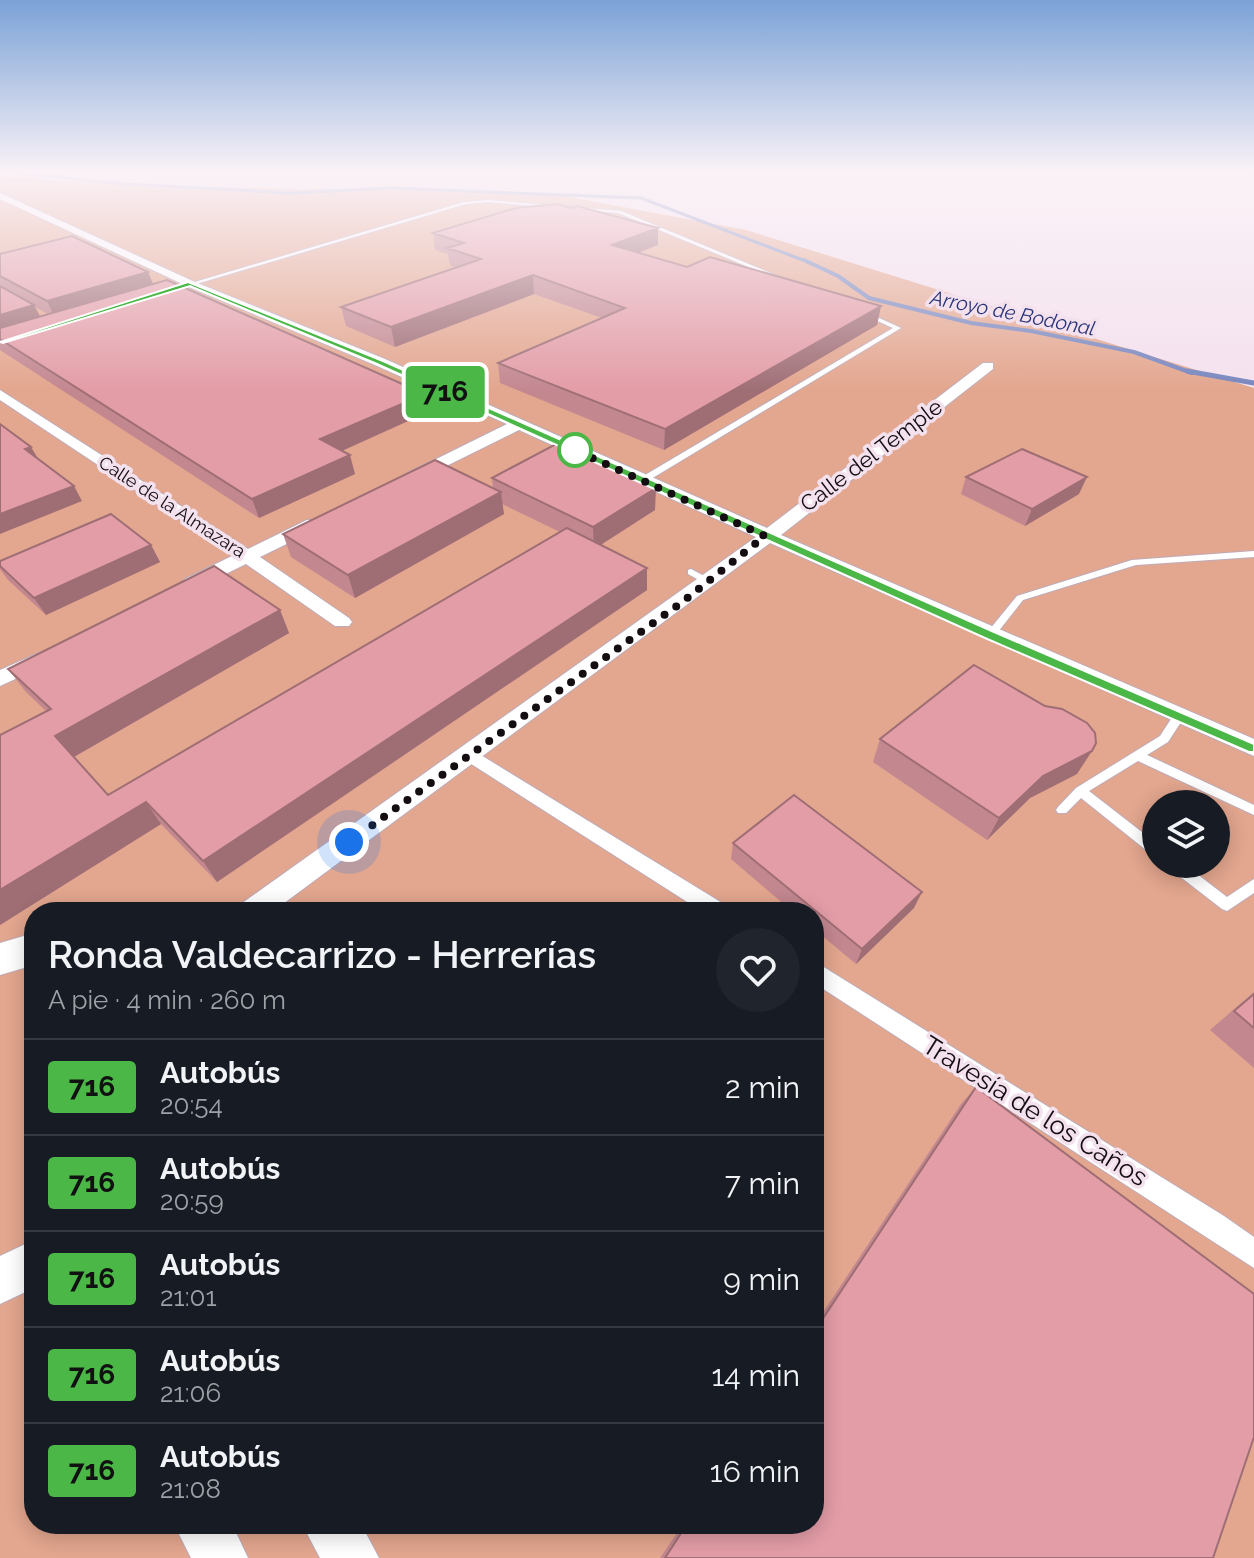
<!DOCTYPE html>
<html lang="es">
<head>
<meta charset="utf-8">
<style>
	:root { --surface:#171b24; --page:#20242c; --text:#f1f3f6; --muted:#9ea1a6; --line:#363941 }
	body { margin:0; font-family:Raleway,sans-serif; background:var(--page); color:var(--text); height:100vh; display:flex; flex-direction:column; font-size:30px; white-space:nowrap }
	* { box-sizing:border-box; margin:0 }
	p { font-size:26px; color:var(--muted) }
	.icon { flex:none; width:44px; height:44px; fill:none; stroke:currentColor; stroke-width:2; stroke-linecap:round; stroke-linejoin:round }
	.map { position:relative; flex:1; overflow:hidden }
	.sheet { position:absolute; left:24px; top:902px; width:800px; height:632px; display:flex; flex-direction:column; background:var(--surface); border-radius:32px; box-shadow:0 4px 20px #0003 }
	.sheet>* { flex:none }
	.badge { padding:0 16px; border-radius:6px; font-size:28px; line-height:52px }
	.fabs { position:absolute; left:1142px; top:790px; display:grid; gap:16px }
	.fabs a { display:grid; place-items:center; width:88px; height:88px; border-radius:50%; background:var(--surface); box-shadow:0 4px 20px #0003; font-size:40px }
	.you { position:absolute; width:40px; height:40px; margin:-20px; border:6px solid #fff; border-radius:50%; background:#1a73e8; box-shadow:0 0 0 12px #1a73e833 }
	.map>.badge { position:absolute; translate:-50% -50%; box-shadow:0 0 0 4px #fff }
	.round { display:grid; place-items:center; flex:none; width:84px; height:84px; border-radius:42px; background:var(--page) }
	.overview { display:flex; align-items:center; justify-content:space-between; height:136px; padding:0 24px }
	h1 { font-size:38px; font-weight:600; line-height:60px }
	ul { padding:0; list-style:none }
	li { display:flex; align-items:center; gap:24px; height:96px; padding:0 24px; border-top:2px solid var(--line) }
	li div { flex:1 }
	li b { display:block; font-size:30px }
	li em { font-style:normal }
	li .badge { min-width:88px; font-weight:700; text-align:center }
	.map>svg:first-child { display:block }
</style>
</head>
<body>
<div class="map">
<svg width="1254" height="1558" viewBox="0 0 1254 1558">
	<rect width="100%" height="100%" fill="#f4e1ee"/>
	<path fill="#e3a68e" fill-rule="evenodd" d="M0,177L187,187L548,193L746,230L1254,388V1558H0ZM1156,804H1216V864H1156ZM34,912H814V1524H34Z"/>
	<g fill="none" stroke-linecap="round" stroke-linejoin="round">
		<path stroke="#7786be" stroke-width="3" d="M17,173L126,184L291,193L391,188L641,198L808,262"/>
		<path stroke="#7786be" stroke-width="4" d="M804,260L838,276L869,298L971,323L1031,331L1134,352L1192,373"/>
		<path stroke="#7786be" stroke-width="5" d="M1187,371L1254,383"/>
		<defs>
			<path id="service" d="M488,200L621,211L785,279L780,280L618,213L488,202L466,204L193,285L188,284L464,202Z
				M864,313H868L901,328L646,482H640V478L893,328L864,315Z
				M1254,551V557L1136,565L1023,600L994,637H986L985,635L1017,596L1132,560Z
				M691,569L712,580L714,582L712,584H706L688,574V570Z
				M1179,712L1185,716L1168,742L1147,755L1254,805V815L1138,761L1089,791L1156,843V855L1151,854L1081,798L1066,813H1058L1056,810L1058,807L1076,788L1160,736L1175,713Z
				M1167,864H1184L1227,897L1254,879V893L1227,911L1222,909L1169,868Z"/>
			<path id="pedestrian" d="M471,749L727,906L730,912H703L465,760L462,755L465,750Z
				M814,961L1224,1216L1254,1237V1268L814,983Z"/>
			<path id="minor" d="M0,193L195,282L385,359L767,528L983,363H993V369L781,535L1254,739V756L770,543L272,912H237L241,904L756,537L519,430L418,480H406V474L507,424L375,365L187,286L0,199Z
				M0,390L248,549L307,520H319L322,524L319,528L260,557L349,618L352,622L349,626H335L246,564L199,587H185L183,583L185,579L234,555L0,400Z
				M41,652L51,659L48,664L0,686V670Z"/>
			<path id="tertiary" d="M34,933V965L0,975V943Z
				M34,1240V1288L0,1304V1256Z
				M174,1524H232L248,1558H191Z
				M302,1524H361L379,1558H320Z"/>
		</defs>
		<use href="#service" stroke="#beacb9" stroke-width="2"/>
		<use href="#pedestrian" stroke="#beacb9" stroke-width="2"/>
		<use href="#minor" stroke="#beacb9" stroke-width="2"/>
		<use href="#tertiary" stroke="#beacb9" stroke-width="2"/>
		<use href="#service" fill="#fff" fill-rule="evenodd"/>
		<use href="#pedestrian" fill="#fff" fill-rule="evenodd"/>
		<use href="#minor" fill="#fff" fill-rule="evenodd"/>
		<use href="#tertiary" fill="#fff" fill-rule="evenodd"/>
	</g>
	<path fill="#c38790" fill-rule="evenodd" d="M571,208L658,228V245L638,253L687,267L881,306L877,325L664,450L500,383L498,363L602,318L534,294L395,347L346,326L341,307L456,268L450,265L448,254L435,250L433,233Z
		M0,254L153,284L428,412L342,451L355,474L259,518L0,350ZM35,307L48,314L40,317Z
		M966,477L1079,494L1025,526L961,494Z
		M492,478L655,510L601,545L647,568V590L217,882L161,824L0,925L46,711L26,692L8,669L280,610L289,633L74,757L108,795L560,532L502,504L504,514L355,598L291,557L283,534L493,488Z
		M151,545L160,562L46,615L8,580L0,569V561Z
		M880,739L1077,774L1030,798L987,840L873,762Z
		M733,843L914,908L856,964L814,929V912H793L731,859Z
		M1254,992V1068L1210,1030Z
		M976,1087L1213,1558H660L683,1524H814V1326L961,1104Z"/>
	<path fill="#9f6e75" d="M658,228V245L613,262L612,245Z
		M148,272L155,288L55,318L47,301Z
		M533,275L534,294L395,347L391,327Z
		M34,305L43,322L0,335V315Z
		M881,306L877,325L664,450L665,429Z
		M425,394L428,412L326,458L320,439Z
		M31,447L40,462L25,449Z
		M350,455L355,474L259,518L252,499Z
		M1087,477L1079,494L1025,526L1032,509Z
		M74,486L82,501L0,534V514Z
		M656,488L655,510L594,549L593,527Z
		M501,492L504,514L355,598L348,575Z
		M151,545L160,562L46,615L34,598Z
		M647,568V590L217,882L203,861Z
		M280,610L289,633L72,758L55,736Z
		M1092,751L1077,774L1030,798L987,840L999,818L1043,776Z
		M146,802L161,824L0,925V890Z
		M922,892L914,908L856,964L862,949Z"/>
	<path fill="#e39da7" stroke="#9f6e75" stroke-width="2" d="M557,204L571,208L577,206L658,228L612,245L687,267L710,257L881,306L665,429L498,363L625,308L533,275L391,327L341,307L481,259L447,248L464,243L433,233L516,208Z
		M72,236L148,272L47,301L0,276V254Z
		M167,280L425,394L320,439L350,455L252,499L0,339V328Z
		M0,286L34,305L0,315Z
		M0,424L31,447L25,449L74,486L0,514Z
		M556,444L656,488L593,527L492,478Z
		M1022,449L1087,477L1032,509L966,477Z
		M435,460L501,492L348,575L283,534Z
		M111,514L151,545L34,598L0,566V561Z
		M567,528L647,568L203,861L146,802L0,890V735L51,709L8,669L214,566L280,610L55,736L108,795Z
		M974,665L1045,706L1062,709L1087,723L1095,733L1096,743L1092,751L1043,776L999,818L880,739Z
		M794,795L922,892L862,949L733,843Z
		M1254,994V1028L1234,1011Z
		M976,1087L1254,1294V1437L1213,1558H665L687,1524H814V1332Z"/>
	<linearGradient id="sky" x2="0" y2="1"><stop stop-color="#7ba2d7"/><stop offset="0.44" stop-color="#faf2f7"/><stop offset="1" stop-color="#faf2f7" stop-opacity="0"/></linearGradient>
	<rect width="1254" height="391" fill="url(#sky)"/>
	<path fill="#4ab747" stroke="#fff" stroke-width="2" d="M188,282L383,361L994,632L1254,744V752H1249L985,638L377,364L190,286L3,343L0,342Z"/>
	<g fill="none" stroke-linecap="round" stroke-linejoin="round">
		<path stroke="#140e13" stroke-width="8" stroke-dasharray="0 14.4" d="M349,842L681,603L765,536L568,447L575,450"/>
	</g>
	<circle fill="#fff" stroke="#4ab747" stroke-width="4" cx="575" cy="450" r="16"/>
	<g text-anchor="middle" stroke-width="7" stroke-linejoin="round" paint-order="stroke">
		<g font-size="18" fill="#140e13" stroke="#f4e1ee">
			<text transform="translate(172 507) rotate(33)" y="6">Calle de la Almazara</text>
		</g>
		<g font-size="20" font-style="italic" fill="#283478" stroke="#f4e1ee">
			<text transform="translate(1013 313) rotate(11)" y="7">Arroyo de Bodonal</text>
		</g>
		<g font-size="22" fill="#140e13" stroke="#f4e1ee">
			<text transform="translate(871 455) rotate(-37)" y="8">Calle del Temple</text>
		</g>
		<g font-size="26" fill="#140e13" stroke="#f4e1ee">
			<text transform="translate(1035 1111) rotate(32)" y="9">Travesía de los Caños</text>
		</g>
	</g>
</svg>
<div class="fabs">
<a><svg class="icon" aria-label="layers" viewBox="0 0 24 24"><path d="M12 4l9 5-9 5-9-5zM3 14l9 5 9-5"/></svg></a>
</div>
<div class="you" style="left:349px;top:842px"></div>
<b class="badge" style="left:445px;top:392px;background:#4ab747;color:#111">716</b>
<section class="sheet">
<div class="overview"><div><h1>Ronda Valdecarrizo - Herrerías</h1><p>A pie · 4 min · 260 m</p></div><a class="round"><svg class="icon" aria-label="heart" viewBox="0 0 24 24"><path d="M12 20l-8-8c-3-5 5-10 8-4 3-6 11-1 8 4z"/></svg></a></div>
<ul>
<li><span class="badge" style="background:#4ab747;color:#111">716</span><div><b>Autobús</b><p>20:54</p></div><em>2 min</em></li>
<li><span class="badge" style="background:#4ab747;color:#111">716</span><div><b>Autobús</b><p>20:59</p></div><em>7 min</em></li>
<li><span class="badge" style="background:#4ab747;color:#111">716</span><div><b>Autobús</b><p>21:01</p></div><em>9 min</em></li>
<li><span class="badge" style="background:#4ab747;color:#111">716</span><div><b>Autobús</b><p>21:06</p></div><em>14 min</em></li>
<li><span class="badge" style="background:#4ab747;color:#111">716</span><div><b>Autobús</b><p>21:08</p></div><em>16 min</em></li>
</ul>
</section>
</div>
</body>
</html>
